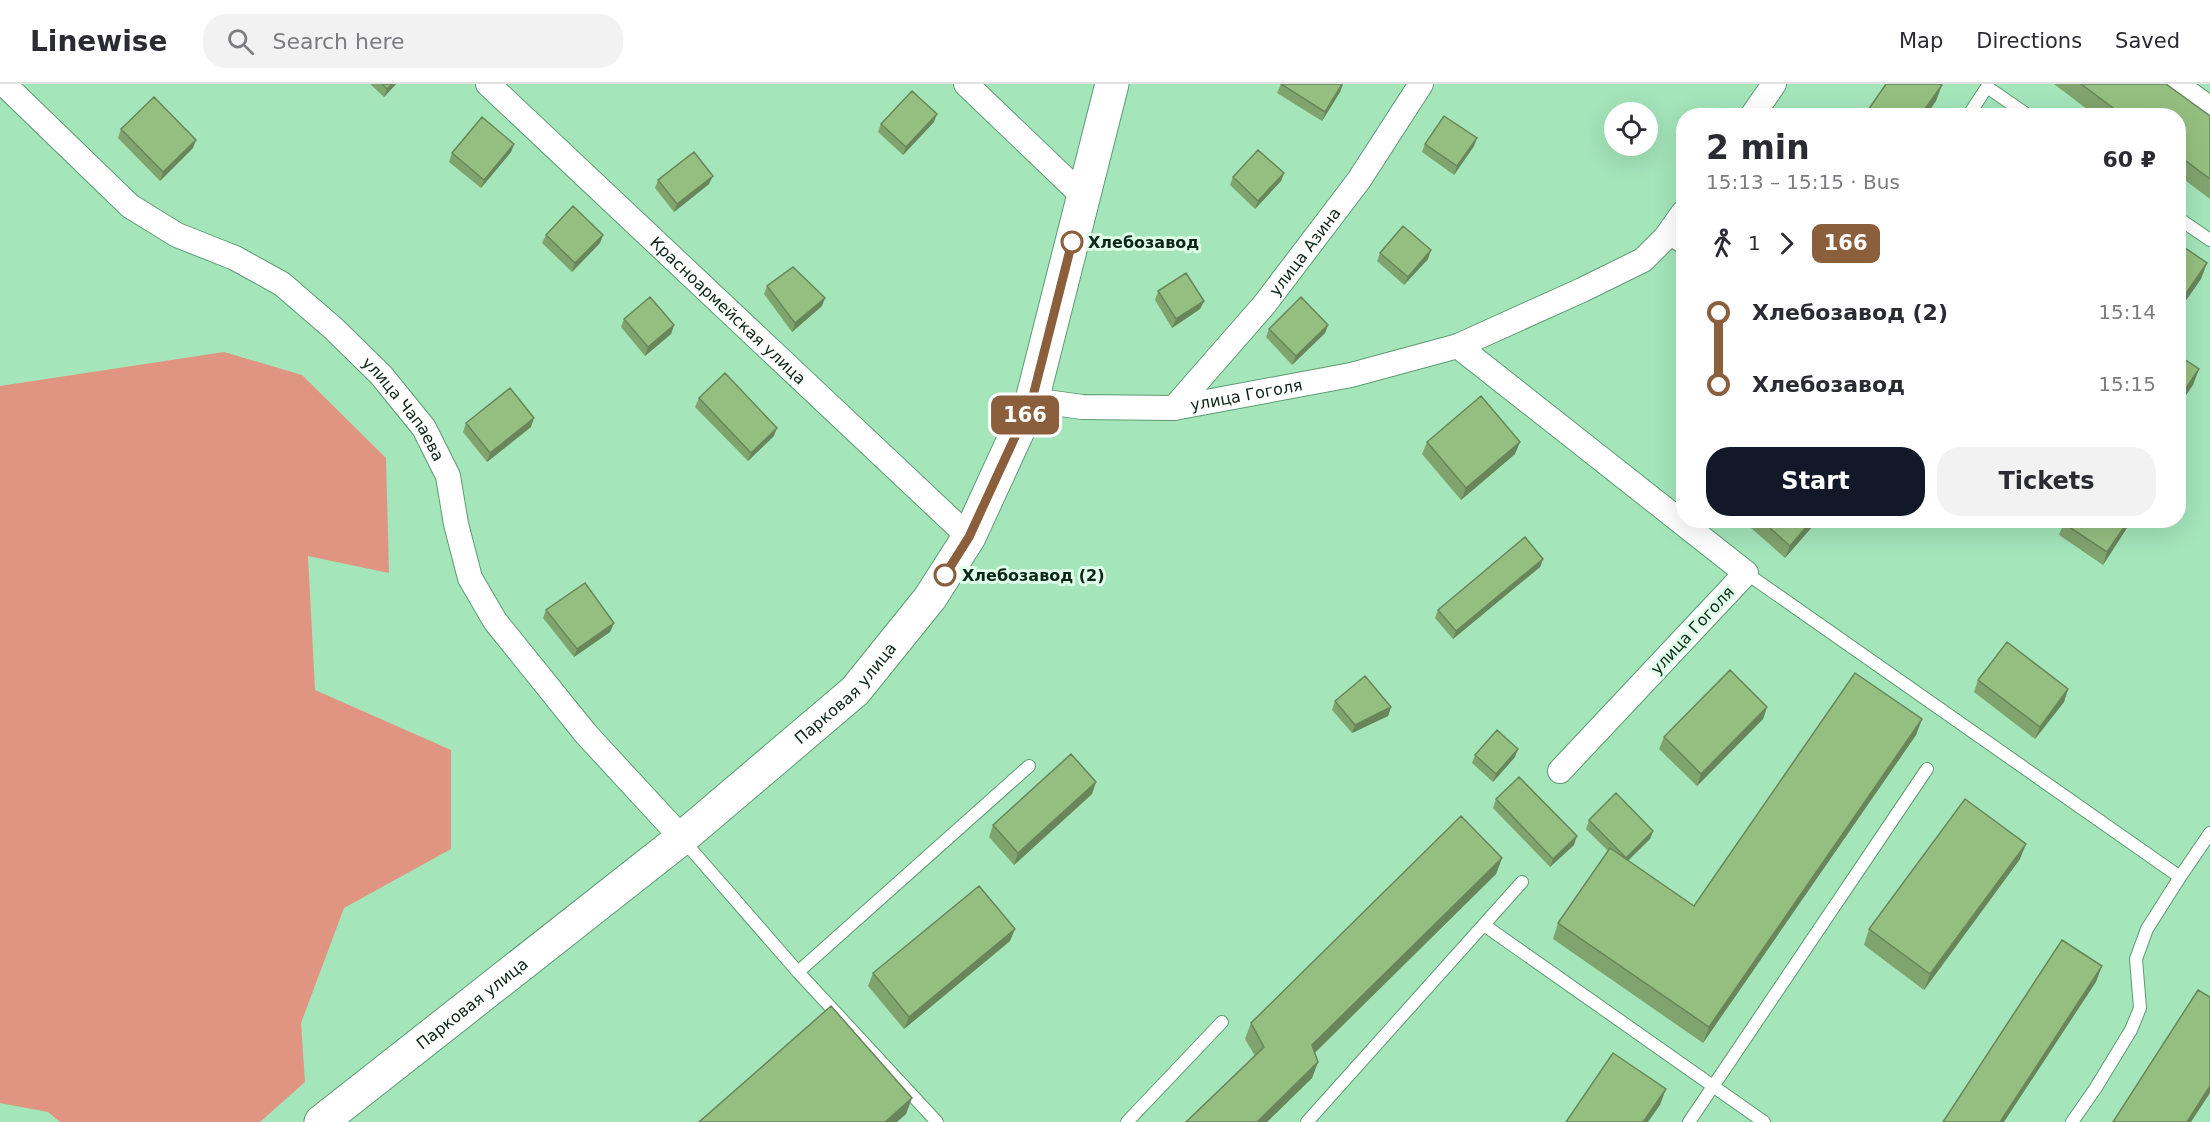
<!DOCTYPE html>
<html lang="en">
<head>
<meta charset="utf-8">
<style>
	:root { --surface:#fff; --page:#f2f2f3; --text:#2b2b33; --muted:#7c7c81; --line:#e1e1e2; --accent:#111827 }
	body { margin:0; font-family:"DejaVu Sans",sans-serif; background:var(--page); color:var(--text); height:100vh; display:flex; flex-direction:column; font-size:22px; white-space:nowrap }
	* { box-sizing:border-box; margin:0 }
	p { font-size:20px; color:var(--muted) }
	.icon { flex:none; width:33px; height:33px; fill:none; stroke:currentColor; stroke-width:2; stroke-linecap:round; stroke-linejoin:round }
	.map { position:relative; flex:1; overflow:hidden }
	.side { position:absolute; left:1676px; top:24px; width:510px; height:420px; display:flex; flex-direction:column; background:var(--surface); border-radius:24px; box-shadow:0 6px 24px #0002 }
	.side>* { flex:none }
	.badge { padding:0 12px; border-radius:9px; font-size:21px; line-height:39px }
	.fabs { position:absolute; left:1604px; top:18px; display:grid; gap:12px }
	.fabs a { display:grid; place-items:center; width:54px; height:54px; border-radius:50%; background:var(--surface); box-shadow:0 6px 24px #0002; font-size:30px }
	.map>.badge { position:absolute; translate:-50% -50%; box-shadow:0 0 0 3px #fff }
	.legs { display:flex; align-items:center; gap:9px; height:66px; padding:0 30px; font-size:20px }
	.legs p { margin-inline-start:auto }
	.overview { display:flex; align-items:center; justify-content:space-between; height:102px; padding:0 30px }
	h1 { font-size:33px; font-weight:700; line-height:45px }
	.button { display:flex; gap:12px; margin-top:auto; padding:12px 30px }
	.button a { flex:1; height:69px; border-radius:24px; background:var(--accent); color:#fff; font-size:24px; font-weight:700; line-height:69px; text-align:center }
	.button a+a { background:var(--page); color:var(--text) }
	ul { padding:0 30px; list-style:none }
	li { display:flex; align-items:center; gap:21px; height:72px; font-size:22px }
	li i { display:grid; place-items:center; width:9px; height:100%; margin:0 8px; background:currentColor }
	li i::after { content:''; width:15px; height:15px; margin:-8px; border:4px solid; border-radius:50%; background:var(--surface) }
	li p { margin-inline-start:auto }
	li:first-child i { background:linear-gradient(#0000 50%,currentColor 0) }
	li:last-child i { background:linear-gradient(currentColor 50%,#0000 0) }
	header { display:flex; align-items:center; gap:36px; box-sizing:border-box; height:84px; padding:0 30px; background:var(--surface); border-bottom:2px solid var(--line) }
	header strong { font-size:28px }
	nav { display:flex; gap:33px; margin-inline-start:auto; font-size:21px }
	.search { width:420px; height:54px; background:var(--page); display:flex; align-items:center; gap:15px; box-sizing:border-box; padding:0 21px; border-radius:24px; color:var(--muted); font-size:22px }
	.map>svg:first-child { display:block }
</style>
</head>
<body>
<header>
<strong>Linewise</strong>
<div class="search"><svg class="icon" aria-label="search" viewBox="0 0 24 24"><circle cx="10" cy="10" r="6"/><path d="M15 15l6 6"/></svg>Search here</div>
<nav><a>Map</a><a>Directions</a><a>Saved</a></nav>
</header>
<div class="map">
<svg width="2210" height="1038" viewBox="0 0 2210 1038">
	<rect width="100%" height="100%" fill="#a4e5ba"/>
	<path fill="#e09582" d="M224,268L302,291L386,374L389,489L308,472L315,606L451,666V765L344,824L301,939L305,998L260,1038H60L48,1028L0,1019V302Z"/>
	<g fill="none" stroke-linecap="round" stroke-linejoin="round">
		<defs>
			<path id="lane" d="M1968,32L1987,3L2029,32
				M2178,134L2210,156
				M1666,153L1683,164
				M1746,489L2180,793L2210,749
				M683,756L798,888L937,1038
				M1484,841L1764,1038
				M798,888L1029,682
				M1127,1038L1222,938
				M1307,1038L1522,798
				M1689,1038L1927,685
				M2072,1038L2095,1005L2131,946L2140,924L2136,875L2147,845L2180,793"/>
			<g id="street">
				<path id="s1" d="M4,0L130,122L177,151L235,174L282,200L333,244L381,291L424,344L448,392L456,440L470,494L495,537L586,650L682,754"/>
				<path id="s2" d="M488,0L969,453"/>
				<path d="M966,0L1084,113"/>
				<path d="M2176,0L2210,25"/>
				<path d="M1752,32L1774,0"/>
				<path d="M1458,262L1746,489L1560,687"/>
				<path id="s3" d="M1032,316L1082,323L1174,324L1351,291L1458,262L1582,206L1643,176L1666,153L1683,129"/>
				<path id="s4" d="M1174,324L1264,221L1359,96L1421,0"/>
			</g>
			<g id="secondary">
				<path id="s5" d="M321,1038L682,754L855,607L930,514L969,453L1032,316L1112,0"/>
			</g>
		</defs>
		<use href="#lane" stroke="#5c9b73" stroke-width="14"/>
		<use href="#street" stroke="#5c9b73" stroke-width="26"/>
		<use href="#secondary" stroke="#5c9b73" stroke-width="35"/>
		<use href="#lane" stroke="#fff" stroke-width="12"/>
		<use href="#street" stroke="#fff" stroke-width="24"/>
		<use href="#secondary" stroke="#fff" stroke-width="33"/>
	</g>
	<path fill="#80a46e" d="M370,0H396L384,13Z
		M1281,0H1343L1340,8L1322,37L1277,9Z
		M2054,0H2166L2210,32V115L2178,91V32H2096Z
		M934,38L903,71L878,48L881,40Z
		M121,45L193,64L160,97L118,54Z
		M514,60L511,68L481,104L449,78L452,69Z
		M1425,60L1474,62L1454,91L1422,68Z
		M1284,89L1281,97L1255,125L1230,101L1233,93Z
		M658,96L709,100L674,128L655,104Z
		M546,151H603L600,159L572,188L542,159Z
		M1380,169L1428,175L1404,201L1377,177Z
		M767,202L822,222L792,248L764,210Z
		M1158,207L1204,217L1200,225L1172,244L1155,216Z
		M624,235L674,241L671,250L645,272L621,243Z
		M1328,241L1325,249L1292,281L1266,253L1269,245Z
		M699,314L774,352L748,377L695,323Z
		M466,339L531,343L487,378L463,348Z
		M1427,358L1515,370L1461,416L1422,370Z
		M1742,436H1818L1785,474Z
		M2065,436H2132L2103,481L2059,451Z
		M1543,475L1540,483L1453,555L1435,534L1438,526Z
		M546,526L614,539L610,548L574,573L543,534Z
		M1978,596L2068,605L2064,618L2035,655L1974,608Z
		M1335,617L1391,623L1388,632L1352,649L1332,626Z
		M1767,623L1763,635L1697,702L1659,665L1664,653Z
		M1922,635L1916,651L1703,959L1553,855L1558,839L1608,767L1586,745L1589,736L1653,747L1650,755L1628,777L1694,822Z
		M1475,671L1515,673L1493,698L1472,679Z
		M1092,710L1014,781L989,753L993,741Z
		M1496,715L1574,761L1550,783L1493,724Z
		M1502,774L1496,790L1315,969L1318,978L1312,994L1267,1038H1186L1255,972L1245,955L1251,939Z
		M2020,775L1924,906L1864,861L1869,845Z
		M1010,857L904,945L868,902L873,889Z"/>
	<path fill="#68865a" d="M392,0H396L384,13L387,5Z
		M1343,0L1340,8L1322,37L1325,28Z
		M1942,1L1936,17L1926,32H1920Z
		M937,30L934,38L903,71L906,63Z
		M1477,54L1474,62L1454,91L1457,82Z
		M196,56L193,64L160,97L163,88Z
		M514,60L511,68L481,104L484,96Z
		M1284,89L1281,97L1255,125L1258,117Z
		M713,92L709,100L674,128L677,120Z
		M603,151L600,159L572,188L575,179Z
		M1431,166L1428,175L1404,201L1408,193Z
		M2207,179L2201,195L2178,228V221Z
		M825,214L822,222L792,248L795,239Z
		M1204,217L1200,225L1172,244L1176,235Z
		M674,241L671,250L645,272L648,263Z
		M1328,241L1325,249L1292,281L1296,272Z
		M2199,285L2193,301L2178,323V316Z
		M534,334L531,343L487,378L490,369Z
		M777,344L774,352L748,377L751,369Z
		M1520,358L1515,370L1461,416L1466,404Z
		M1812,436H1818L1785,474L1790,462Z
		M2129,436H2132L2103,481L2107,468Z
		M1543,475L1540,483L1453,555L1456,547Z
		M614,539L610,548L574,573L577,565Z
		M2068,605L2064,618L2035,655L2040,643Z
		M1391,623L1388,632L1352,649L1355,641Z
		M1767,623L1763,635L1697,702L1701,690Z
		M1922,635L1916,651L1703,959L1709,943Z
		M1518,665L1515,673L1493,698L1496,690Z
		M1096,698L1092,710L1014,781L1018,769Z
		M1653,747L1650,755L1622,782L1626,774Z
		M1577,752L1574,761L1550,783L1553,775Z
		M2026,760L2020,775L1924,906L1930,890Z
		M1502,774L1496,790L1306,977L1312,961Z
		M1015,845L1010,857L904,945L909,933Z
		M2102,882L2096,898L2004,1038H2000Z
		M1318,978L1312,994L1267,1038H1257Z
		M2210,1002V1009L2191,1038H2187Z
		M1666,1005L1660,1021L1648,1038H1643Z
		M912,1014L906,1030L897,1038H885Z"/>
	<path fill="#95bf80" stroke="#68865a" stroke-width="1.5" d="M382,0H392L387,5Z
		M1281,0H1342L1325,28Z
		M1886,0H1940L1942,1L1920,32H1864Z
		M2081,0H2166L2210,32V95L2178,71V32H2124Z
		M912,7L937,30L906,63L881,40Z
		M154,13L196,56L163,88L121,45Z
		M1444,32L1477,54L1457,82L1425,60Z
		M482,33L514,60L484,96L452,69Z
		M1258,66L1284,89L1258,117L1233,93Z
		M694,68L713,92L677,120L658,96Z
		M573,122L603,151L575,179L546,151Z
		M1403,142L1431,166L1408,193L1380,169Z
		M2178,159L2207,179L2178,221Z
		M793,183L825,214L795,239L767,202Z
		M1186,189L1204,217L1176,235L1158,207Z
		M650,213L674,241L648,263L624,235Z
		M1301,213L1328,241L1296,272L1269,245Z
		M2178,271L2199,285L2178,316Z
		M725,289L777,344L751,369L699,314Z
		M510,304L534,334L490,369L466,339Z
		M1481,312L1520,358L1466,404L1427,358Z
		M1761,436H1812L1790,462Z
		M2065,436H2129L2107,468L2063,439Z
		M1525,453L1543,475L1456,547L1438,526Z
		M585,499L614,539L577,565L546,526Z
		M2007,558L2068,605L2040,643L1978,596Z
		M1730,586L1767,623L1701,690L1664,653Z
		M1855,589L1922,635L1709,943L1558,839L1610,764L1694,822Z
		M1365,592L1391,623L1355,641L1335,617Z
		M1497,646L1518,665L1496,690L1475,671Z
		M1071,670L1096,698L1018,769L993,741Z
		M1519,693L1577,752L1553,775L1496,715Z
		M1616,709L1653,747L1626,774L1589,736Z
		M1965,715L2026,760L1930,890L1869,845Z
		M1461,732L1502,774L1312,961L1318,978L1257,1038H1186L1264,963L1251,939Z
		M979,802L1015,845L909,933L873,889Z
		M2062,856L2102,882L2000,1038H1943Z
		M2198,906L2210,913V1002L2187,1038H2113Z
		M831,922L912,1014L885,1038H699Z
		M1613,969L1666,1005L1643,1038H1566Z"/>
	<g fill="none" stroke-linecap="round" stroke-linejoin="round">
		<defs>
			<path id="line-1" d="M945,491L969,453L1032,316L1072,158"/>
		</defs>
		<use href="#line-1" stroke="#fff" stroke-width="14"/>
		<use href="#line-1" stroke="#8b5e3c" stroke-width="9"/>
	</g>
	<g fill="#fff" stroke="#8b5e3c" stroke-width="3">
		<circle cx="1072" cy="158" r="10"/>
		<circle cx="945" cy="491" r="10"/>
	</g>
	<g text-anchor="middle" stroke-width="6" stroke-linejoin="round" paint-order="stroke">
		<g font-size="16" font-weight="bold" fill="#0b2516" stroke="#defee8" text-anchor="start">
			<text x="1088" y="164">Хлебозавод</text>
			<text x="962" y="497">Хлебозавод (2)</text>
		</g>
		<g font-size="16" fill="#0b2516" stroke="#defee8">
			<text dy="6" stroke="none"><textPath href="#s4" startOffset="204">улица Азина</textPath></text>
			<text dy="6" stroke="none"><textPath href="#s2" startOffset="330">Красноармейская улица</textPath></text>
			<text dy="6" stroke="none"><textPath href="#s3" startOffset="216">улица Гоголя</textPath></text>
			<text dy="6" stroke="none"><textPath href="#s1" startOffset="522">улица Чапаева</textPath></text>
			<text transform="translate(1692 546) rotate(-47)" y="6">улица Гоголя</text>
			<text dy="6" stroke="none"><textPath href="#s5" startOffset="678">Парковая улица</textPath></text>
			<text dy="6" stroke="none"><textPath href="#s5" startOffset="192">Парковая улица</textPath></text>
		</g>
	</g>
</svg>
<div class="fabs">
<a><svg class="icon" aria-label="locate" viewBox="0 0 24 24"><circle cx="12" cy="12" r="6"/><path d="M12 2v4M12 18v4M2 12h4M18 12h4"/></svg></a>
</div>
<b class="badge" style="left:1025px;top:331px;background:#8b5e3c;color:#fff">166</b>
<section class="side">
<div class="overview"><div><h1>2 min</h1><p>15:13 – 15:15 · Bus</p></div><b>60 ₽</b></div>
<div class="legs"><svg class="icon" aria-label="walk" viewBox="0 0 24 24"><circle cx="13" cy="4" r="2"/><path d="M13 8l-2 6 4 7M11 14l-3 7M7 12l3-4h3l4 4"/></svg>1<svg class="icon" aria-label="forward" viewBox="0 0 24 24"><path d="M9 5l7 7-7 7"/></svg><b class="badge" style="background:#8b5e3c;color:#fff">166</b></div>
<ul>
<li><i style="color:#8b5e3c"></i><b>Хлебозавод (2)</b><p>15:14</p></li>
<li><i style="color:#8b5e3c"></i><b>Хлебозавод</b><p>15:15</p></li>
</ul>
<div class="button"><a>Start</a><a>Tickets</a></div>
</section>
</div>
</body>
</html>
